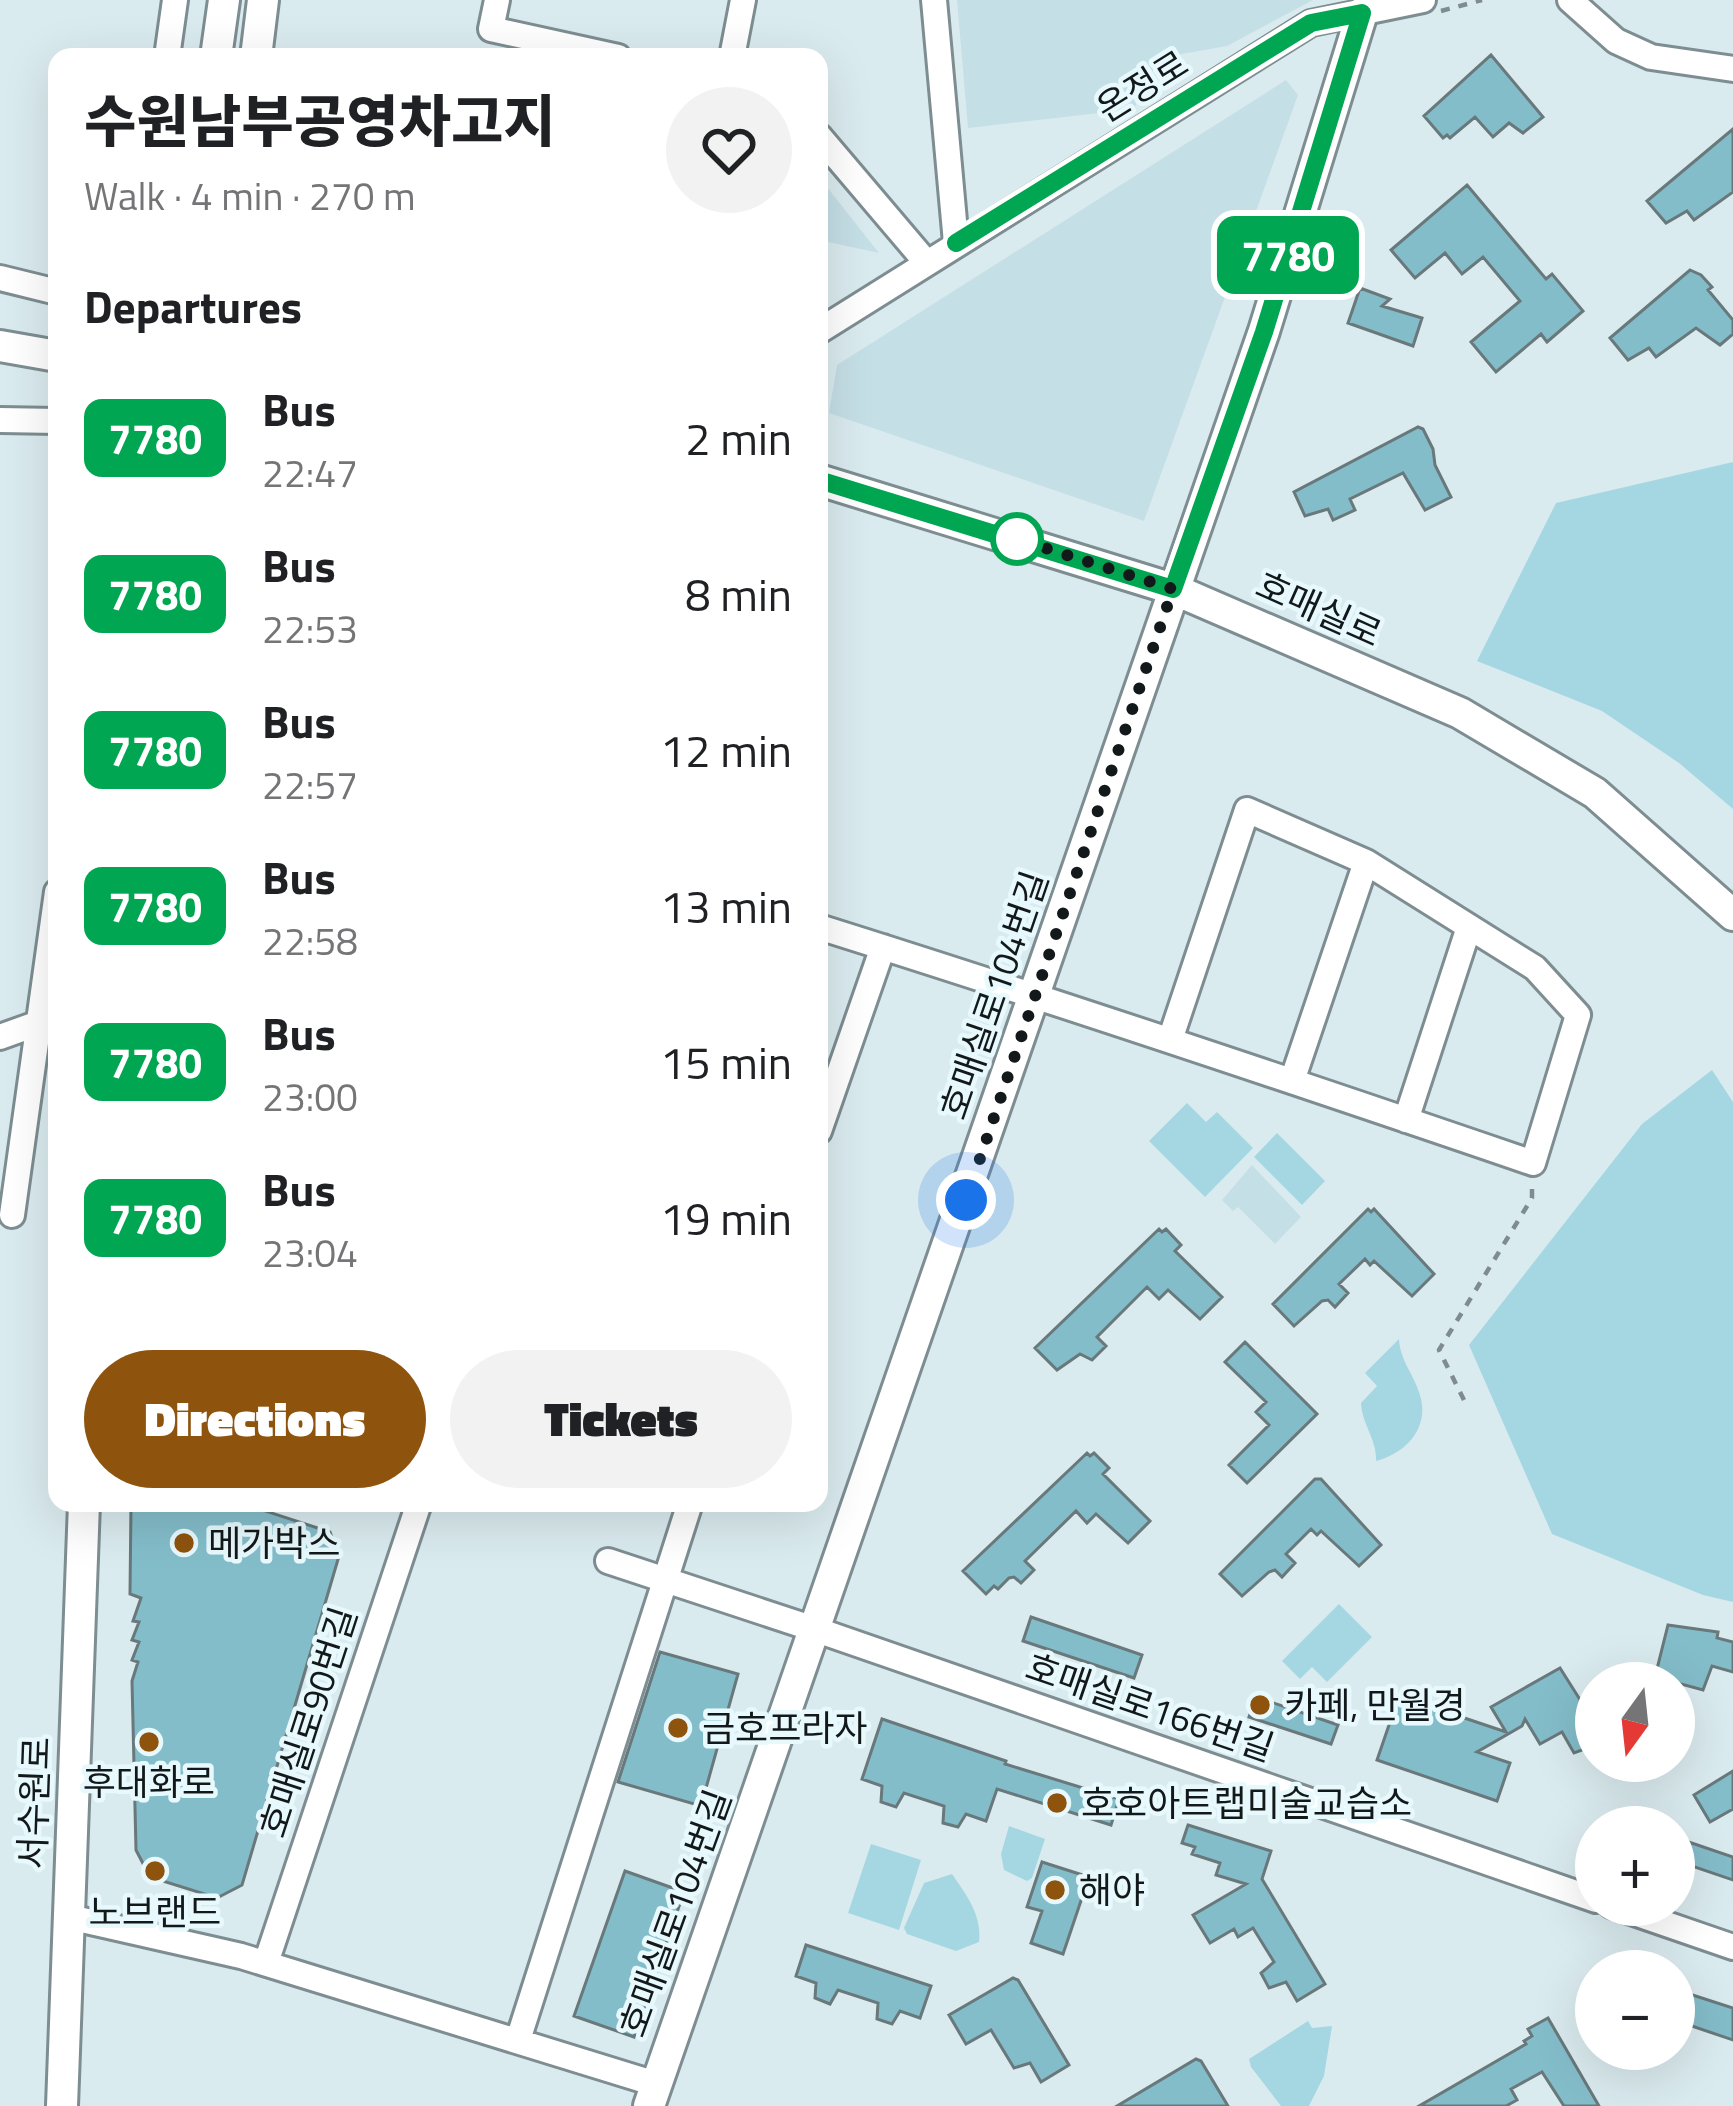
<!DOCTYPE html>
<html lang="en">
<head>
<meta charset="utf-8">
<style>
	:root { --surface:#fff; --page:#f2f2f2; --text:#202124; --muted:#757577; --accent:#8e540e }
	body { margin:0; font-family:"Titillium Web","Noto Sans KR",sans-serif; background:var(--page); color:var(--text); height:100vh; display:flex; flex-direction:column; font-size:45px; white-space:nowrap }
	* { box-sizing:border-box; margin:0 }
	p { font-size:39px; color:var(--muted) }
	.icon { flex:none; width:66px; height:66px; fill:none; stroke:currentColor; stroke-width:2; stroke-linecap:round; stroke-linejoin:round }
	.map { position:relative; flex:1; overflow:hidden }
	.panel { position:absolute; left:48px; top:48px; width:780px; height:1464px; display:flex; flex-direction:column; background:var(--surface); border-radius:24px; box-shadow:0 12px 48px #0002 }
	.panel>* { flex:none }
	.badge { padding:0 24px; border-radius:18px; font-size:42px; line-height:78px }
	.needle { width:78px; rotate:195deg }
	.fabs { position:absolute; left:1575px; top:1662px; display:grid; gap:24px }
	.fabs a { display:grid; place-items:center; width:120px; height:120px; border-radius:50%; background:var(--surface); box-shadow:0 12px 48px #0002; font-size:60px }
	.you { position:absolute; width:60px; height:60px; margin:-30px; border:9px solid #fff; border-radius:50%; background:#1a73e8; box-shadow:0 0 0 18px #1a73e833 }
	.map>.badge { position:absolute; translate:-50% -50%; box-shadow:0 0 0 6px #fff }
	h2 { padding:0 36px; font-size:45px; line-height:108px }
	.round { display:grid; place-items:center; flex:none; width:126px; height:126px; border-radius:63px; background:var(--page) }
	.head { display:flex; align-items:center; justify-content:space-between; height:204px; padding:0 36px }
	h1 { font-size:57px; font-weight:800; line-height:90px }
	.primary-button { display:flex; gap:24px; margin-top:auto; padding:24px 36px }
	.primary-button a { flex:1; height:138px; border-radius:72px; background:var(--accent); color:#fff; font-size:48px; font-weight:800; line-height:138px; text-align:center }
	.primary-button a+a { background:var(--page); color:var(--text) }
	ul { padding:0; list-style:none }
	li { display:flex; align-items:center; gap:36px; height:156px; padding:0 36px }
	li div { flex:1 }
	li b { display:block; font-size:45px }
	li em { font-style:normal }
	li .badge { min-width:132px; font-weight:700; text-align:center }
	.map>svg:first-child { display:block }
</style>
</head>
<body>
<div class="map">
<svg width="1733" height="2106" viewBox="0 0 1733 2106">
	<rect width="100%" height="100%" fill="#daebef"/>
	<path fill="#c5dfe6" d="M957,0H1313L1227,46L1159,58L1134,109L968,128Z
		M1286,80L1298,95L1144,521L829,413L837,365Z
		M819,177L879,253L819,240Z
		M1252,1165L1301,1217L1275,1244L1238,1207L1233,1211L1222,1200Z"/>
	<path fill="#a5d7e3" d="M1733,462V809L1679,763L1602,711L1477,661L1556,503Z
		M1712,1070L1733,1102V1602L1703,1595L1552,1534L1469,1345L1642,1124Z
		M1187,1103L1206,1122L1217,1112L1253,1148L1205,1197L1149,1141Z
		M1277,1133L1325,1181L1302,1205L1254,1157Z
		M1399,1339C1400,1361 1414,1374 1420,1395C1430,1428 1406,1453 1376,1461C1377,1439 1362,1425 1361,1403L1377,1386L1365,1373Z
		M1339,1604L1372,1637L1327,1682L1312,1667L1300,1679L1282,1661Z
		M1009,1826L1045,1839L1032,1878L1027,1881L1004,1870L1001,1854Z
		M871,1844L921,1860L899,1930L848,1913Z
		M952,1874C967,1896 982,1915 979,1942L956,1951L907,1934L904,1928L924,1883Z
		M1308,2021L1312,2028L1332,2026L1324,2076L1309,2106H1281L1251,2067L1249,2059Z"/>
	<path fill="#84bdca" stroke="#68787b" stroke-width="3" d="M1491,55L1543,117L1523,133L1509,123L1493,137L1475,117L1450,138L1447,135L1443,138L1424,116Z
		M1733,129V192L1694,220L1687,211L1666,223L1647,201Z
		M1467,185L1546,279L1552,274L1583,311L1547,342L1541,334L1496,372L1471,342L1520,301L1483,257L1462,274L1445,253L1415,278L1391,250Z
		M1690,270L1701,275L1712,287L1708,290L1733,320V334L1720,345L1696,328L1656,357L1649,348L1628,360L1610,338Z
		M1360,288L1390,299L1382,306L1422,318L1413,346L1348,323Z
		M1418,427L1423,429L1433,449L1435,465L1451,497L1425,510L1403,473L1350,499L1355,510L1333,520L1328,509L1305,516L1294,492Z
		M1368,1209L1371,1212L1374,1209L1434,1274L1412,1296L1374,1261L1370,1265L1365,1259L1339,1284L1348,1293L1335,1307L1328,1300L1322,1301L1294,1326L1273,1304Z
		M1159,1229L1162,1232L1166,1229L1181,1245L1175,1251L1222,1297L1200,1319L1168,1290L1159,1299L1147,1287L1097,1337L1106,1346L1092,1360L1080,1354L1057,1370L1035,1348Z
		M1245,1342L1317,1414L1247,1483L1229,1465L1269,1425L1256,1412L1266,1402L1225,1362Z
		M1087,1453L1090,1456L1094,1453L1109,1468L1103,1474L1150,1521L1128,1543L1096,1514L1087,1523L1076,1511L1025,1561L1034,1570L1021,1583L1014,1577L1009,1578L998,1589L994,1586L986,1594L963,1571Z
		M1315,1479H1321L1381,1545L1359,1566L1321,1531L1317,1535L1311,1529L1286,1554L1295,1563L1282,1577L1275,1570L1269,1572L1242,1596L1220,1574Z
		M131,1503H241L330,1532L339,1556L242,1885L217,1898L150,1877L136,1850L132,1681L138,1662L132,1660L139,1642L132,1640L139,1622L133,1621L141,1598L130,1594Z
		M1031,1617L1142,1655L1134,1678L1023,1641Z
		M1668,1625L1718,1632L1717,1638L1733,1642V1672L1712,1666L1703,1690L1655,1677Z
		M660,1652L738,1674L701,1806L618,1782Z
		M1560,1668L1596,1725V1745L1574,1753L1562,1732L1540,1744L1525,1719L1522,1726L1477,1752L1510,1763L1497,1801L1377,1760L1399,1696L1506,1732L1491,1707Z
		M1256,1697L1338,1725L1331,1744L1249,1717Z
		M882,1719L1006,1761L1005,1764L1119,1799L1111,1825L997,1789L986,1821L966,1814L958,1827L943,1823L944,1806L904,1793L896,1807L881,1802L882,1786L862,1779Z
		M1733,1771V1809L1710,1822L1694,1795Z
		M1188,1825L1271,1851L1262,1879L1325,1984L1297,2001L1286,1982L1269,1988L1261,1973L1274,1962L1253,1928L1238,1937L1234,1929L1210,1943L1193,1915L1246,1884L1216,1875L1220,1863L1192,1854L1195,1847L1182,1843Z
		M1674,1837L1733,1857V1880L1674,1860Z
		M1042,1862L1089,1877L1063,1954L1031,1943L1042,1911L1027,1907Z
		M625,1871L684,1892L634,2037L574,2016Z
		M806,1945L931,1986L920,2018L900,2011L892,2024L877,2019L878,2003L838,1990L830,2004L815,1998L816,1983L796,1976Z
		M1013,1978L1018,1980L1069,2065L1041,2082L1030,2063L1014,2068L991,2030L966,2044L949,2015Z
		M1674,1989L1733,2008V2040L1674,2020Z
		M1548,2018L1599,2106H1564L1542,2072L1511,2089L1517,2100L1506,2106H1419L1526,2044L1524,2041L1532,2036L1528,2029Z
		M1196,2059L1201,2061L1228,2106H1117Z"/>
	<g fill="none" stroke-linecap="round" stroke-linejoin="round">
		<defs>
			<path id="minor" d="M497,0L491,29L618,57
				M934,0L956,243
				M1570,0L1616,41L1651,57L1733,69
				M167,57L175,0
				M732,57L743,0
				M819,136L926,262
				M0,278L57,292
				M819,331L1311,23L1423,0
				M0,420L57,421
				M819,927C1058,1002 1296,1082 1533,1163L1578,1015L1535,968L1366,862L1247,810L1170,1040
				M0,1037L36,1024
				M1292,1081L1366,862
				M1406,1120L1469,927
				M819,1131L883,947
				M12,1215L57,892
				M608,1561L817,1630L1596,1900
				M1611,1905L1733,1947
				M69,1917L241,1956L656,2084
				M266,1963L419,1503
				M518,2040L690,1503"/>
			<path id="tertiary" d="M216,57L224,0
				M256,57L263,0
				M0,346L57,356
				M819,480L1173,589L1460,713L1595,793L1733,915
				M62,2106L84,1503
				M649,2106L1264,331L1362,13"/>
		</defs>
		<use href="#minor" stroke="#7d8d91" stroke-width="30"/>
		<use href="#tertiary" stroke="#7d8d91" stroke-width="36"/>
		<path stroke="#7f8b8e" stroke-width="4.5" stroke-dasharray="9 9" stroke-linecap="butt" d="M1441,11L1482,0
			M1464,1400L1439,1350L1532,1198V1187"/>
		<use href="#minor" stroke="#fff" stroke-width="24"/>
		<use href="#tertiary" stroke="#fff" stroke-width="30"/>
	</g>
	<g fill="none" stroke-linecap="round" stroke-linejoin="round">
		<defs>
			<path id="line" d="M819,480L1173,589L1264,332L1362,13L1311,23L956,243"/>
		</defs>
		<use href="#line" stroke="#fff" stroke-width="27"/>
		<use href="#line" stroke="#00a651" stroke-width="18"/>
		<path stroke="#13191a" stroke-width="12" stroke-dasharray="0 21.6" d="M966,1200L1173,589L998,533L1017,539"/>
	</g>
	<circle fill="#fff" stroke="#00a651" stroke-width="6" cx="1017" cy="539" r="24"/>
	<g fill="#8e540e" stroke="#e7f9fd" stroke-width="4.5">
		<circle cx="184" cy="1543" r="12"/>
		<circle cx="1260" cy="1705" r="12"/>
		<circle cx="678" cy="1728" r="12"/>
		<circle cx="149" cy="1742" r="12"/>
		<circle cx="1057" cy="1803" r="12"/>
		<circle cx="155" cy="1871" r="12"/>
		<circle cx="1055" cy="1890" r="12"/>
	</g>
	<g text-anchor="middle" stroke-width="9" stroke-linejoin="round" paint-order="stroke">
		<g font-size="36" fill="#13191a" stroke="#e7f9fd">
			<text transform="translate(1142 86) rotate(-32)" y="13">온정로</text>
			<text transform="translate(1319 609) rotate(24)" y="13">호매실로</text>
			<text transform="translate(994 995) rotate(-71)" y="13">호매실로104번길</text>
			<text transform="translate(1150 1707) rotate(19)" y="13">호매실로166번길</text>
			<text transform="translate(308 1722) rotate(-72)" y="13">호매실로90번길</text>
			<text transform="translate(34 1803) rotate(-88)" y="13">서수원로</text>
			<text transform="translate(675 1913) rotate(-70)" y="13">호매실로104번길</text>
		</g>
		<g font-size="36" fill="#13191a" stroke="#e7f9fd" text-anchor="start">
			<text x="208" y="1556">메가박스</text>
			<text x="1284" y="1718">카페, 만월경</text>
			<text x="702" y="1741">금호프라자</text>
			<text x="149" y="1795" text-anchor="middle">후대화로</text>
			<text x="1081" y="1816">호호아트랩미술교습소</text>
			<text x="1079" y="1903">해야</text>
			<text x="155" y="1925" text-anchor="middle">노브랜드</text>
		</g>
	</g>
</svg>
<div class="fabs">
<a><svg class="needle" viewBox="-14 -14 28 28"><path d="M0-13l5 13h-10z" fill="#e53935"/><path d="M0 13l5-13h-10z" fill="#757577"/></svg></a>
<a>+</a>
<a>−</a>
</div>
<div class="you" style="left:966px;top:1200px"></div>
<b class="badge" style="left:1288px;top:255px;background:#00a651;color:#fff">7780</b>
<section class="panel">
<div class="head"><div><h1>수원남부공영차고지</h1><p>Walk · 4 min · 270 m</p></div><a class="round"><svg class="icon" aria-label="heart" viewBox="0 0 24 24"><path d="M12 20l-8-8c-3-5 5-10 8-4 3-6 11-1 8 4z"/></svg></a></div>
<h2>Departures</h2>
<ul>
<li><span class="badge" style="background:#00a651;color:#fff">7780</span><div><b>Bus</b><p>22:47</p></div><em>2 min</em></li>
<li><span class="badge" style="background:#00a651;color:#fff">7780</span><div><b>Bus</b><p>22:53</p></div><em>8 min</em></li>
<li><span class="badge" style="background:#00a651;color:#fff">7780</span><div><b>Bus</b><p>22:57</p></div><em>12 min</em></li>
<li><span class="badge" style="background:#00a651;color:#fff">7780</span><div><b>Bus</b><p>22:58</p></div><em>13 min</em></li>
<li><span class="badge" style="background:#00a651;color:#fff">7780</span><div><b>Bus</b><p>23:00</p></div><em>15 min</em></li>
<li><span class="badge" style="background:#00a651;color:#fff">7780</span><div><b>Bus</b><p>23:04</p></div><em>19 min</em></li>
</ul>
<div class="primary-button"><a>Directions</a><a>Tickets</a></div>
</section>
</div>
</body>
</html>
